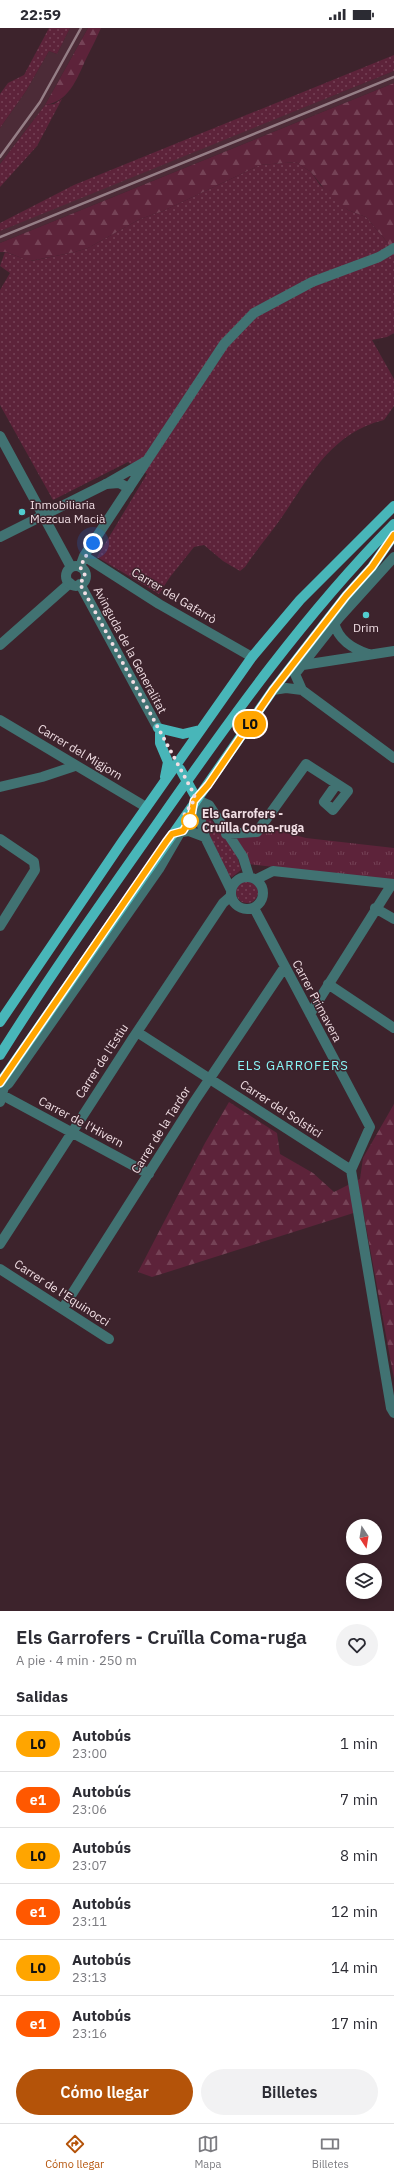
<!DOCTYPE html>
<html lang="es">
<head>
<meta charset="utf-8">
<style>
	:root { --surface:#fff; --page:#f2f2f3; --text:#2b2b33; --muted:#7c7c81; --line:#e1e1e2; --accent:#b45309 }
	body { margin:0; font-family:"IBM Plex Sans",sans-serif; background:var(--page); color:var(--text); height:100vh; display:flex; flex-direction:column; font-size:15px; white-space:nowrap }
	* { box-sizing:border-box; margin:0 }
	p { font-size:13px; color:var(--muted) }
	.icon { flex:none; width:22px; height:22px; fill:none; stroke:currentColor; stroke-width:2; stroke-linecap:round; stroke-linejoin:round }
	.map { position:relative; height:1583px; overflow:hidden }
	.details { display:flex; flex-direction:column; background:var(--surface); flex:1 }
	.details>* { flex:none }
	.badge { padding:0 8px; border-radius:13px; font-size:14px; line-height:26px }
	.needle { width:26px; rotate:168deg }
	.buttons { position:absolute; left:346px; top:1491px; display:grid; gap:8px }
	.buttons a { display:grid; place-items:center; width:36px; height:36px; border-radius:50%; background:var(--surface); box-shadow:0 2px 10px #0003; font-size:20px }
	.you { position:absolute; width:20px; height:20px; margin:-10px; border:3px solid #fff; border-radius:50%; background:#1a73e8; box-shadow:0 0 0 6px #1a73e833 }
	.map>.badge { position:absolute; translate:-50% -50%; box-shadow:0 0 0 2px #fff }
	h2 { padding:0 16px; font-size:15px; line-height:36px }
	.round { display:grid; place-items:center; flex:none; width:42px; height:42px; border-radius:21px; background:var(--page) }
	.summary { display:flex; align-items:center; justify-content:space-between; height:68px; padding:0 16px }
	h1 { font-size:19px; font-weight:600; line-height:30px }
	.cta { display:flex; gap:8px; margin-top:auto; padding:8px 16px }
	.cta a { flex:1; height:46px; border-radius:24px; background:var(--accent); color:#fff; font-size:16px; font-weight:600; line-height:46px; text-align:center }
	.cta a+a { background:var(--page); color:var(--text) }
	ul { padding:0; list-style:none }
	li { display:flex; align-items:center; gap:12px; height:56px; padding:0 16px; border-top:1px solid var(--line) }
	li div { flex:1 }
	li b { display:block; font-size:15px }
	li em { font-style:normal }
	li .badge { min-width:44px; font-weight:700; text-align:center }
	.status { display:flex; justify-content:space-between; align-items:center; height:28px; padding:0 20px; background:var(--surface); direction:ltr }
	.status svg { height:11px; fill:currentColor }
	.dock { display:flex; justify-content:space-around; align-items:center; height:56px; border-top:1px solid var(--line); background:var(--surface); font-size:11px; color:var(--muted) }
	.dock a { display:grid; justify-items:center; gap:2px }
	.dock .current { color:var(--accent) }
	.map>svg:first-child { display:block }
</style>
</head>
<body>
<div class="status"><b>22:59</b><svg viewBox="0 0 49 12"><path d="M0 12V9h3v3zM5 12V6h3v6zM10 12V3h3v9zM15 12V0h3v12zM26 1h20v11H26zM47 4h2v5h-2z"/></svg></div>
<div class="map">
<svg width="394" height="1583" viewBox="0 0 394 1583">
	<defs>
		<pattern id="grass-dots" width="8" height="8" patternUnits="userSpaceOnUse"><rect width="8" height="8" fill="#5d233a"/><path d="M2 2h.1M6 6h.1" fill="none" stroke="#754256" stroke-width="1.8" stroke-linecap="round"/></pattern>
		<pattern id="forest-firs" width="22" height="20" patternUnits="userSpaceOnUse"><rect width="22" height="20" fill="#5d233a"/><path d="M5 1l3.5 6h-7zM16 11l3.5 6h-7z" fill="#754256"/></pattern>
		<pattern id="park-tufts" width="24" height="20" patternUnits="userSpaceOnUse"><rect width="24" height="20" fill="#5d233a"/><path d="M3 7l-1-3M5 7V3M7 7l1-3M15 17l-1-3M17 17v-4M19 17l1-3" fill="none" stroke="#754256"/></pattern>
	</defs>
	<rect width="100%" height="100%" fill="#3d232c"/>
	<path fill="#4c2b37" d="M70,0H88L45,77L0,136V100L26,63L49,23L57,26Z
		M394,43V55L0,215V203L38,186Z"/>
	<path fill="url(#grass-dots)" d="M49,0H70L57,26L49,23L26,63L0,100V66L8,55L24,47Z
		M394,27V43L0,203V195L74,157Z
		M62,71L37,118L0,159V136L45,77L54,76Z
		M296,134L311,144L320,157L348,182L366,189L387,214L394,226V305L387,309L372,312L394,351V378L384,392C331,405 310,448 282,489C270,506 257,521 245,539L240,543L223,533L204,517L194,519L170,549L159,566L97,529L147,446L128,434L53,472L0,377V262L10,245L0,238L5,224L31,233L75,224L88,220L140,191L163,183L260,137Z
		M207,788C220,801 238,823 241,842L232,849L225,846L203,789Z
		M236 864a11 11 0 1 1 22 0a11 11 0 1 1-22 0Z"/>
	<path fill="url(#forest-firs)" d="M88,0H101C97,9 93,17 89,25C78,46 72,73 45,77Z
		M394,55V226L387,214L366,189L348,182L329,167L311,144L296,134L260,137L163,183L140,191L88,220L75,224L30,233L6,224H0V215Z
		M229,1074L277,1105L280,1126L313,1145L334,1164L360,1151L363,1130L394,1076V1351L363,1182L152,1249L138,1244L205,1115Z"/>
	<path fill="url(#park-tufts)" d="M268,800L306,810L394,820V852L248,836L234,809H256Z"/>
	<g fill="none" stroke-linecap="round" stroke-linejoin="round">
		<path stroke="#417272" stroke-width="10" d="M0,509L106,456L146,433
			M84,528L159,576L252,629
			M80,539L84,528L224,316L254,285L312,254L379,229L394,220
			M334,594C338,612 352,620 368,626
			M0,617L70,555
			M303,637L394,623
			M295,646L339,590L394,529
			M295,646L302,662L394,730
			M273,662L286,660L302,662
			M0,692L146,779
			M0,759L42,749L75,738
			M195,771L205,809L231,862
			M195,771L209,777L243,829L249,848
			M174,805L189,803L205,809
			M226,806L257,804L306,736L348,763L333,782L324,774L336,757
			M0,811L34,834L35,842L0,898
			M231 865a16 16 0 1 1 32 0a16 16 0 1 1-32 0Z
			M257,851L273,843L394,856
			M254,880L370,1099L351,1142
			M375,880L394,891
			M328,956L394,1000
			M310,986L392,856
			M137,1004L351,1142
			M2,1067L149,1146
			M0,1074L4,1059L9,1055L159,841L181,803
			M351,1142L391,1380L394,1385
			M0,1216L133,1010L223,875L231,868
			M0,1241L109,1311
			M63,1280L194,1074L284,940"/>
		<path stroke="#417272" stroke-width="10" d="M0,408L71,539
			M106,456L119,455L129,460
			M66 548a10 10 0 1 1 20 0a10 10 0 1 1-20 0Z
			M80,556L158,700"/>
		<path stroke="#48b6b9" stroke-width="10" d="M158,700L183,706L200,702
			M160,705V715L168,734L165,749
			M0,994L122,814L252,629L300,572L394,478
			M0,1027C50,947 105,870 159,793C231,690 305,586 394,496
			M0,1055L273,662L346,568L372,539L394,507"/>
		<path stroke="#957e86" stroke-width="2.5" d="M0,129L40,74L81,0
			M0,209L394,49"/>
		<path stroke="#48b6b9" stroke-width="10" d="M180,741L194,766"/>
	</g>
	<g fill="none" stroke-linecap="round" stroke-linejoin="round">
		<defs>
			<path id="line" d="M0,1055L166,814L172,806L183,803L191,790L194,773L208,757L273,662L346,568L372,539L394,507"/>
		</defs>
		<use href="#line" stroke="#fff" stroke-width="9"/>
		<use href="#line" stroke="#ffa500" stroke-width="6"/>
		<path stroke="#f1dee4" stroke-width="4" stroke-dasharray="0 7.2" d="M93,515L80,539L85,547L80,556L194,766L195,771L184,787L190,793"/>
	</g>
	<g fill="#52cdcf" stroke="#3d232c" stroke-width="1.5">
		<circle cx="22" cy="484" r="4"/>
		<circle cx="366" cy="587" r="4"/>
	</g>
	<circle fill="#fff" stroke="#ffa500" stroke-width="2" cx="190" cy="793" r="8"/>
	<g text-anchor="middle" stroke-width="3" stroke-linejoin="round" paint-order="stroke">
		<g font-size="12" fill="#f1dee4" stroke="#3d232c" text-anchor="start">
			<text x="30" y="481">Inmobiliaria<tspan x="30" dy="14">Mezcua Macià</tspan></text>
			<text x="366" y="604" text-anchor="middle">Drim</text>
		</g>
		<g font-size="12" fill="#f1dee4" stroke="#3d232c">
			<text transform="translate(174 568) rotate(31)" y="4">Carrer del Gafarrò</text>
			<text transform="translate(130 622) rotate(62)" y="4">Avinguda de la Generalitat</text>
			<text transform="translate(80 724) rotate(31)" y="4">Carrer del Migjorn</text>
			<text transform="translate(317 973) rotate(62)" y="4">Carrer Primavera</text>
			<text transform="translate(102 1033) rotate(-57)" y="4">Carrer de l'Estiu</text>
			<text transform="translate(281 1081) rotate(33)" y="4">Carrer del Solstici</text>
			<text transform="translate(81 1094) rotate(28)" y="4">Carrer de l'Hivern</text>
			<text transform="translate(161 1102) rotate(-58)" y="4">Carrer de la Tardor</text>
			<text transform="translate(62 1265) rotate(33)" y="4">Carrer de l'Equinocci</text>
		</g>
		<g font-size="12" font-weight="bold" fill="#f1dee4" stroke="#3d232c" text-anchor="start">
			<text x="202" y="790">Els Garrofers -<tspan x="202" dy="14">Cruïlla Coma-ruga</tspan></text>
		</g>
		<g font-size="13" letter-spacing="1" fill="#89f5f6" stroke="#3d232c">
			<text x="293" y="1042">ELS GARROFERS</text>
		</g>
	</g>
</svg>
<div class="buttons">
<a><svg class="needle" viewBox="-14 -14 28 28"><path d="M0-13l5 13h-10z" fill="#e53935"/><path d="M0 13l5-13h-10z" fill="#7c7c81"/></svg></a>
<a><svg class="icon" aria-label="layers" viewBox="0 0 24 24"><path d="M12 4l9 5-9 5-9-5zM3 14l9 5 9-5"/></svg></a>
</div>
<div class="you" style="left:93px;top:515px"></div>
<b class="badge" style="left:250px;top:696px;background:#ffa500;color:#111">L0</b>
</div>
<section class="details">
<div class="summary"><div><h1>Els Garrofers - Cruïlla Coma-ruga</h1><p>A pie · 4 min · 250 m</p></div><a class="round"><svg class="icon" aria-label="heart" viewBox="0 0 24 24"><path d="M12 20l-8-8c-3-5 5-10 8-4 3-6 11-1 8 4z"/></svg></a></div>
<h2>Salidas</h2>
<ul>
<li><span class="badge" style="background:#ffa500;color:#111">L0</span><div><b>Autobús</b><p>23:00</p></div><em>1 min</em></li>
<li><span class="badge" style="background:#ff5800;color:#fff">e1</span><div><b>Autobús</b><p>23:06</p></div><em>7 min</em></li>
<li><span class="badge" style="background:#ffa500;color:#111">L0</span><div><b>Autobús</b><p>23:07</p></div><em>8 min</em></li>
<li><span class="badge" style="background:#ff5800;color:#fff">e1</span><div><b>Autobús</b><p>23:11</p></div><em>12 min</em></li>
<li><span class="badge" style="background:#ffa500;color:#111">L0</span><div><b>Autobús</b><p>23:13</p></div><em>14 min</em></li>
<li><span class="badge" style="background:#ff5800;color:#fff">e1</span><div><b>Autobús</b><p>23:16</p></div><em>17 min</em></li>
</ul>
<div class="cta"><a>Cómo llegar</a><a>Billetes</a></div>
</section>
<nav class="dock">
<a class="current"><svg class="icon" aria-label="directions" viewBox="0 0 24 24"><path d="M12 3l9 9-9 9-9-9zM9 14v-3h6M13 9l2 2-2 2"/></svg>Cómo llegar</a>
<a><svg class="icon" aria-label="map" viewBox="0 0 24 24"><path d="M3 6l6-2 6 2 6-2v14l-6 2-6-2-6 2zM9 4v14M15 6v14"/></svg>Mapa</a>
<a><svg class="icon" aria-label="tickets" viewBox="0 0 24 24"><path d="M3 7h18v10H3zM15 7v10"/></svg>Billetes</a>
</nav>
</body>
</html>
